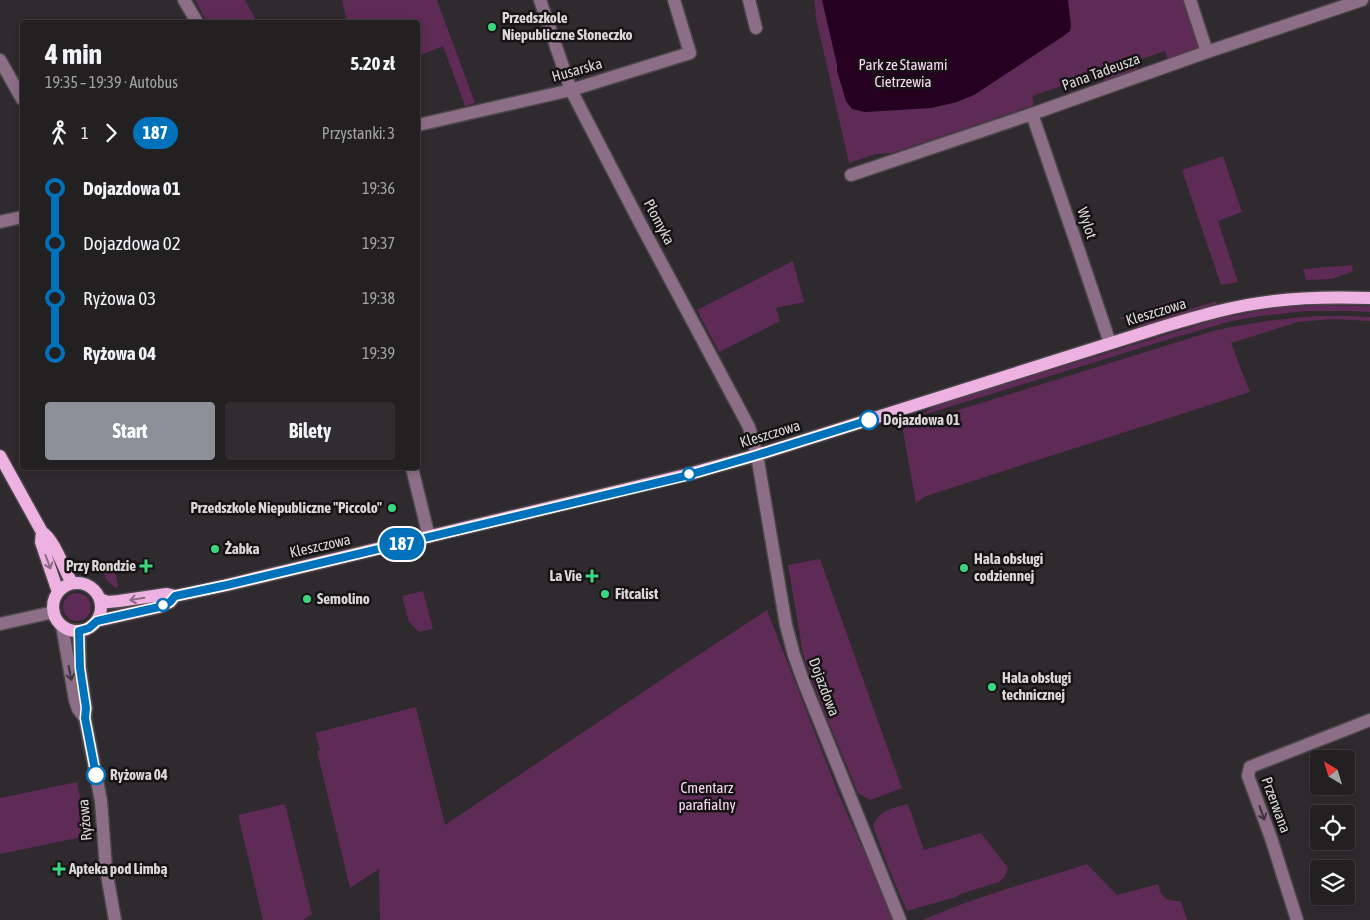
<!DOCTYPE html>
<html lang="pl">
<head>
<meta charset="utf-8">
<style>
	:root { --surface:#232022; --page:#2f2d2f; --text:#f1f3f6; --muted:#a3a3a5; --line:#403e40; --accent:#8c9099 }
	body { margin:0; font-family:"Asap Condensed",sans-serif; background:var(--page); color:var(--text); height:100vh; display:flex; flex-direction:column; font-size:19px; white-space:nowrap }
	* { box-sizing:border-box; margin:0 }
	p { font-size:16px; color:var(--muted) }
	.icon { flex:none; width:28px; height:28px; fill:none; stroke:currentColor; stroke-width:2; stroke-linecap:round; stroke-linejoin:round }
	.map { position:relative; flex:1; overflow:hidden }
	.drawer { position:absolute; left:20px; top:20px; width:400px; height:450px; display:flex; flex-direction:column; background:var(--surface); border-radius:5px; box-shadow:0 2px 8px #0003,0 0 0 1px var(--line) }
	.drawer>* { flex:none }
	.badge { padding:0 10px; border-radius:16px; font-size:18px; line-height:32px }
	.needle { width:32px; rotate:322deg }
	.fabs { position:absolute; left:1310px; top:750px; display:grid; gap:10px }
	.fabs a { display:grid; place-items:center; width:45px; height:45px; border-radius:5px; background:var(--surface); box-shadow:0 2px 8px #0003,0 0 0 1px var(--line); font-size:25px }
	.map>.badge { position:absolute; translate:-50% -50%; box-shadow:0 0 0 2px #fff }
	.legs { display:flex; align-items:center; gap:8px; height:55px; padding:0 25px; font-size:16px }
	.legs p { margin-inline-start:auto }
	.head { display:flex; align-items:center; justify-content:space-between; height:85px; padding:0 25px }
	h1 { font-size:28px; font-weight:700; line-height:38px }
	.action { display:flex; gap:10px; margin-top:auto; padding:10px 25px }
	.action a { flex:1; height:58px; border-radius:5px; background:var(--accent); color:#fff; font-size:20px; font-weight:700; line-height:58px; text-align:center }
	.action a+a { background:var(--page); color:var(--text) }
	ul { padding:0 25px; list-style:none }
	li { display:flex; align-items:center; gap:18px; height:55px; font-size:19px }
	li i { display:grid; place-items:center; width:8px; height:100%; margin:0 6px; background:currentColor }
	li i::after { content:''; width:12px; height:12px; margin:-6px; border:4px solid; border-radius:50%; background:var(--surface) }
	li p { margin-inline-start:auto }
	li:first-child i { background:linear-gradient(#0000 50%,currentColor 0) }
	li:last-child i { background:linear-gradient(currentColor 50%,#0000 0) }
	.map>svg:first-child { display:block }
</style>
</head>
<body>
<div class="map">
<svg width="1370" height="920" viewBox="0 0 1370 920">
	<rect width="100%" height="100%" fill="#2f2a2e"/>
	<path fill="#5e2a56" d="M195,0H245L257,22H207Z
		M342,0H437L475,103L465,106L443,46L418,56V22H347Z
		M814,0H1184L1199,46L1196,50L1168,60L1165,51L1135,61L1138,70L1113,81L1109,80L1104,82L1101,72L1032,96L1034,105L892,153L876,154L849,163L815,14L816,13Z
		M1223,156L1242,212L1218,221L1238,282L1221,285L1182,170Z
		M793,261L804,302L776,308L780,321L719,352L697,310Z
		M1352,265L1353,271L1332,279L1306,280L1303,269Z
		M1177,299L1178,303L1126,319H1121L1120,318Z
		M1217,301L1216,304L1139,327L1138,324Z
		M1322,305L1370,306V312L1349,311H1306L1260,316L1232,321L1176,337L920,416L932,408L943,403L1221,318L1275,308Z
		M1315,316H1350L1370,317V321L1332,319L1298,322L1231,343L1250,392L926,496L916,503L903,431L904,428L920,422L1213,331C1247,323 1280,319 1315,316Z
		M820,559L902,788L870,800L858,793L819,699L803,654L788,565Z
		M113,562L118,586L117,588L113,586L105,578L104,564Z
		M423,591L433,629L419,632L409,622L402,596Z
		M63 607a14 14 0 1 1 28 0a14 14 0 1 1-28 0Z
		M767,610L839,795L894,920H380L379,869L350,888L317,751L320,750L315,733L416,707L445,825L686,663Z
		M77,782L87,836L0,854V798Z
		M285,804L312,914L303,920H263L238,815Z
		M908,804L924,850L981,833L1008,868L1004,878L999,882L960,894L956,897L907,911L890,872L873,826C880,810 892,808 908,804Z
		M1087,864L1117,895L1158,884C1162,899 1166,901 1181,901L1187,920H923C976,896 1032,882 1087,864Z"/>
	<path fill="#250020" d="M822,0H1068L1071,26L1070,31L1062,37L974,95L957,102L931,108L865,112L852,109L846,101L837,71V65Z"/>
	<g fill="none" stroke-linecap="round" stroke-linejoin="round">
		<defs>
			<path id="minor" d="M184,0L197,22
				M540,0L571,90L639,221L749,427L757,455L786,625L794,655L804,683L900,920
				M749,0L756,28
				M1190,0L1207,52
				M0,60L22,99
				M1032,114L1080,254L1110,343
				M418,125L571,90L690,53L674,0
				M851,175L1032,114L1207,52L1362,0
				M0,222L22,217
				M412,468L429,537
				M0,624L54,612
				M62,626L75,700L78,709L85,718
				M79,631L80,668L86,708L85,718L101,801L106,869L115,920
				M1297,920L1271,838L1248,776L1250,767L1370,720"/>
			<path id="major" d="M0,456L42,532C56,542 63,568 72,583
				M42,532L41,542L58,592
				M53 607a24 24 0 1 1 48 0a24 24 0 1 1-48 0Z
				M100,599L108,602L119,601L167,594L175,596L227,585L685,475L757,455L1162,327C1199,316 1236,305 1274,301C1306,297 1338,297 1370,298
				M97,621L159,607L170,602L175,596"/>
		</defs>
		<use href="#minor" stroke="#4a4649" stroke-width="15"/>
		<use href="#major" stroke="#4a4649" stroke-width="15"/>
		<use href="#minor" stroke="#8c6f86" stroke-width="12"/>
		<use href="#major" stroke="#eeb2e2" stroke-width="12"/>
	</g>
	<defs><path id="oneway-shaft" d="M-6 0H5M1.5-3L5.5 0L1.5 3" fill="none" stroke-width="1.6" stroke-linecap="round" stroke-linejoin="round" transform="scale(1.25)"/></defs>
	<g stroke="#8d6a86">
		<use href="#oneway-shaft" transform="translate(48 562) rotate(70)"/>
		<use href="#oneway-shaft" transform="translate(137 599) rotate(171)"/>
	</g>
	<g stroke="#3f333d">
		<use href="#oneway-shaft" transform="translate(70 673) rotate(79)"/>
		<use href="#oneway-shaft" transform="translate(1262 813) rotate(70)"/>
	</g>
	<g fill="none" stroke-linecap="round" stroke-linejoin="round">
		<defs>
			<path id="line-1" d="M96,775L85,718L86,708L80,668L79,631L89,628L97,621L159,607L170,602L175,596L227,585L685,476L757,455L869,420"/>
		</defs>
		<use href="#line-1" stroke="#fff" stroke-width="11"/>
		<use href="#line-1" stroke="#0072bc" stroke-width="8"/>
	</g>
	<g fill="#39d87f" stroke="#161315" stroke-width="2">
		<circle cx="492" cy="27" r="5"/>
		<circle cx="392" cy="508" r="5"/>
		<circle cx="215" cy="549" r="5"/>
		<path d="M143.5 558.5h5v5h5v5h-5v5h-5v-5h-5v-5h5z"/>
		<circle cx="964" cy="568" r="5"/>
		<path d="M589.5 568.5h5v5h5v5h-5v5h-5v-5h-5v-5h5z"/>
		<circle cx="605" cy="594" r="5"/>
		<circle cx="307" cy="599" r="5"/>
		<circle cx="992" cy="687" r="5"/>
		<path d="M56.5 861.5h5v5h5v5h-5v5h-5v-5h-5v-5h5z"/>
	</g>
	<g fill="#fff" stroke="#0072bc" stroke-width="2.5">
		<circle cx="869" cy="420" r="9"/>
		<circle cx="689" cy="474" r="6"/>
		<circle cx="163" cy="605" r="6"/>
		<circle cx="96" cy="775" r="9"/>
	</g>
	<g text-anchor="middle" stroke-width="5" stroke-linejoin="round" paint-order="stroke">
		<g font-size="15" font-weight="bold" fill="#dad7d9" stroke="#161315" text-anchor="start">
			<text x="502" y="23">Przedszkole<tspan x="502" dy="17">Niepubliczne Słoneczko</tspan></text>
			<text x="382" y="513" text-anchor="end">Przedszkole Niepubliczne "Piccolo"</text>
			<text x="225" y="554">Żabka</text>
			<text x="974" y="564">Hala obsługi<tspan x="974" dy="17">codziennej</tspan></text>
			<text x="136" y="571" text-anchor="end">Przy Rondzie</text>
			<text x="582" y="581" text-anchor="end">La Vie</text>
			<text x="615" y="599">Fitcalist</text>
			<text x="317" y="604">Semolino</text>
			<text x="1002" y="683">Hala obsługi<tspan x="1002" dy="17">technicznej</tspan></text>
			<text x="69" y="874">Apteka pod Limbą</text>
		</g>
		<g font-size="15" fill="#fcd7f4" stroke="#161315">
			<text x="903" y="70">Park ze Stawami<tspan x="903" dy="17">Cietrzewia</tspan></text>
			<text x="707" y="793">Cmentarz<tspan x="707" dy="17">parafialny</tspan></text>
		</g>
		<g font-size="15" fill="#dad7d9" stroke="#161315">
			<text transform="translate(577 70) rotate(-16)" y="5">Husarska</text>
			<text transform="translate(1101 72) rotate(-20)" y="5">Pana Tadeusza</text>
			<text transform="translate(659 222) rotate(62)" y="5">Płomyka</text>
			<text transform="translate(1087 223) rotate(71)" y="5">Wylot</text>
			<text transform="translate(1156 312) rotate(-17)" y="5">Kleszczowa</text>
			<text transform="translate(770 434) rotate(-17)" y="5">Kleszczowa</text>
			<text transform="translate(320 546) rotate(-13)" y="5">Kleszczowa</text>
			<text transform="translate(824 687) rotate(69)" y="5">Dojazdowa</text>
			<text transform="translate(1276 805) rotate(70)" y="5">Przerwana</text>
			<text transform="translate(85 820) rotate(-95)" y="5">Ryżowa</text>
		</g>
		<g font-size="15" font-weight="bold" fill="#dad7d9" stroke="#161315" text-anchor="start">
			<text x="883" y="425">Dojazdowa 01</text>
			<text x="110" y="780">Ryżowa 04</text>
		</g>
	</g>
</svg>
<div class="fabs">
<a><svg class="needle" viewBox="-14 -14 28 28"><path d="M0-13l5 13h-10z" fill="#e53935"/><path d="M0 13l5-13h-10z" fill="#a3a3a5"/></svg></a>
<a><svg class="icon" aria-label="locate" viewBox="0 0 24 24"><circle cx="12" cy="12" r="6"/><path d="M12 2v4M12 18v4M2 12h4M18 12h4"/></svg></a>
<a><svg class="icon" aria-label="layers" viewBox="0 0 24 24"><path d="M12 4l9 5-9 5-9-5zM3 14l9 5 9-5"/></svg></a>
</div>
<b class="badge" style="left:402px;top:544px;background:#0072bc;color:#fff">187</b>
<section class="drawer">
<div class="head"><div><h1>4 min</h1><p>19:35 – 19:39 · Autobus</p></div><b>5.20 zł</b></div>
<div class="legs"><svg class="icon" aria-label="walk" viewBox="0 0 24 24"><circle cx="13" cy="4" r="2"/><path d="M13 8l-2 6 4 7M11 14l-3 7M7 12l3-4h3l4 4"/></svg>1<svg class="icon" aria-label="forward" viewBox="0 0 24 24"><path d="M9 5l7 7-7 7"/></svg><b class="badge" style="background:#0072bc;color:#fff">187</b><p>Przystanki: 3</p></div>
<ul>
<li><i style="color:#0072bc"></i><b>Dojazdowa 01</b><p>19:36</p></li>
<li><i style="color:#0072bc"></i><span>Dojazdowa 02</span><p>19:37</p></li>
<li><i style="color:#0072bc"></i><span>Ryżowa 03</span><p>19:38</p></li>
<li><i style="color:#0072bc"></i><b>Ryżowa 04</b><p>19:39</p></li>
</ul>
<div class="action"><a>Start</a><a>Bilety</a></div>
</section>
</div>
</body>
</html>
